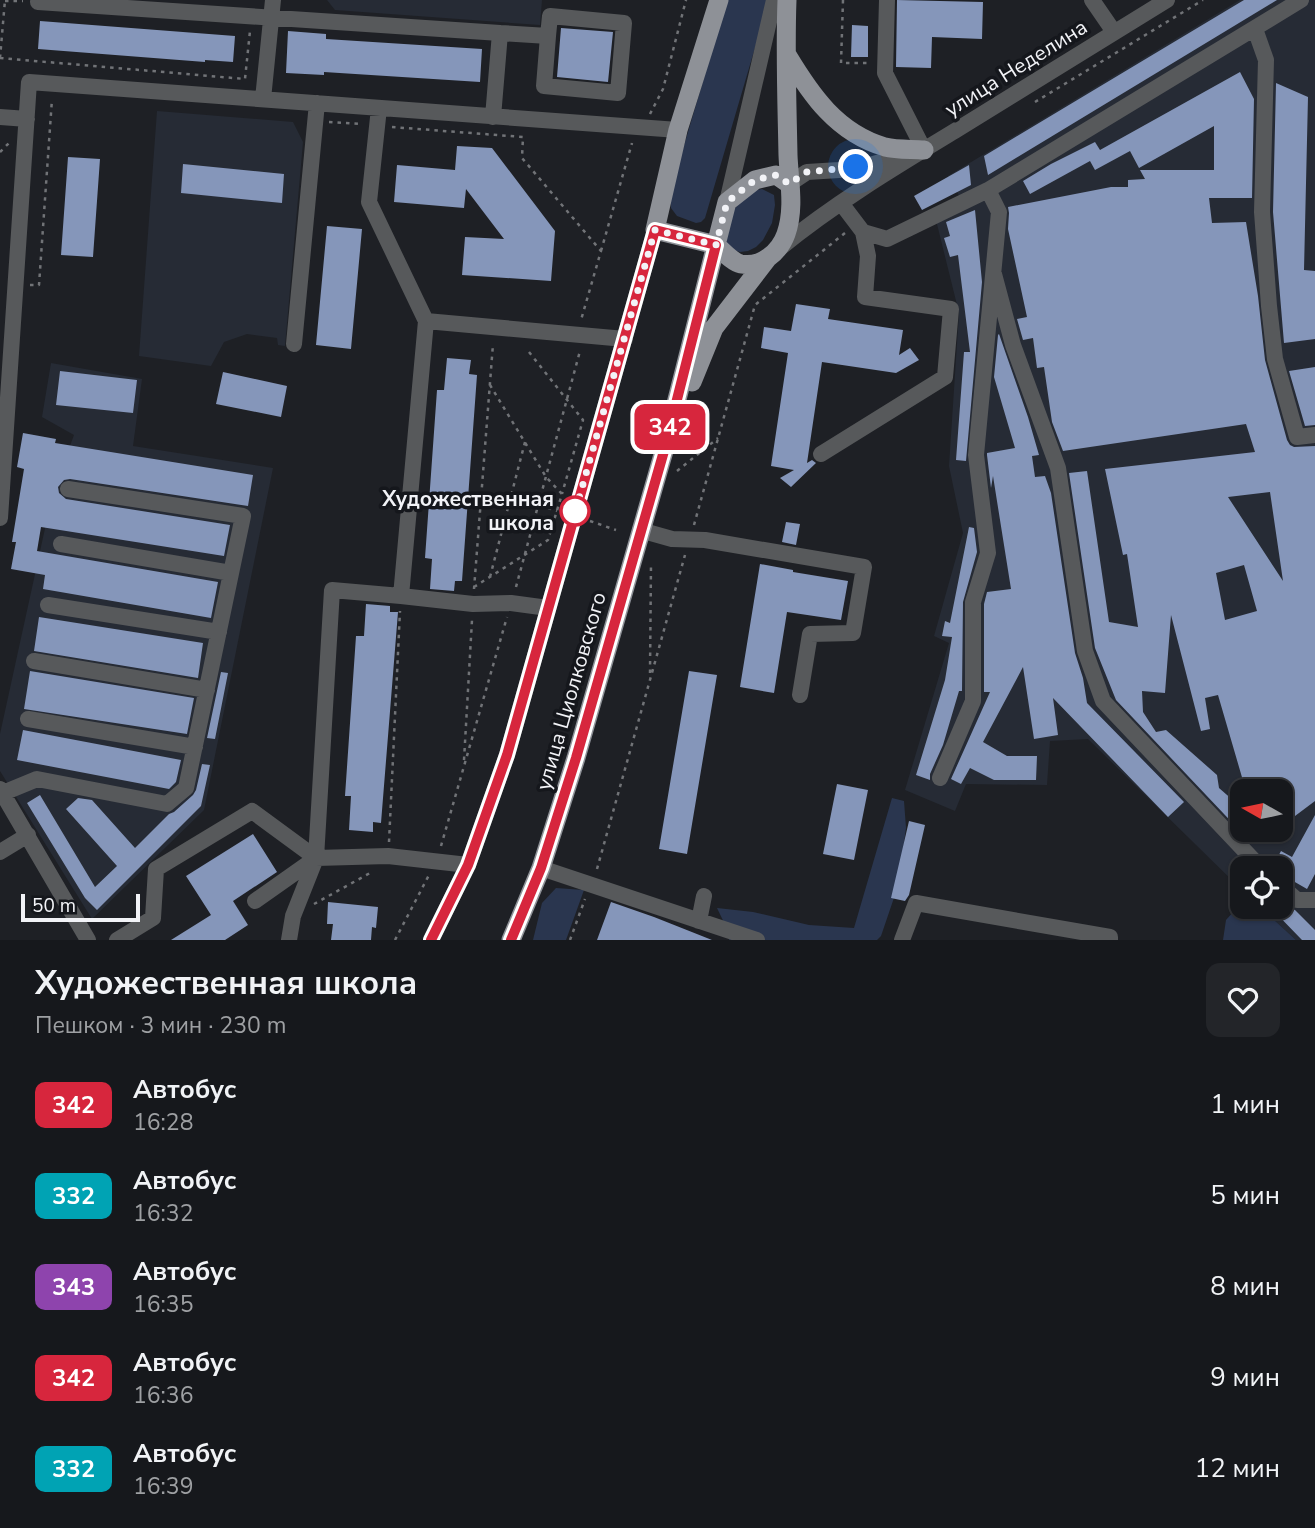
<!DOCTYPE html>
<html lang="ru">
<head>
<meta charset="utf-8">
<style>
	:root { --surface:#16181c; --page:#232529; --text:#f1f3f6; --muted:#9ea0a3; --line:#35373b }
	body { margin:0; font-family:"Nunito Sans",sans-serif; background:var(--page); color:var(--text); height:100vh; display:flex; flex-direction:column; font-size:26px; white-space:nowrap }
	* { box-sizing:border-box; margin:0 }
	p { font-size:23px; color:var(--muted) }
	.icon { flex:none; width:38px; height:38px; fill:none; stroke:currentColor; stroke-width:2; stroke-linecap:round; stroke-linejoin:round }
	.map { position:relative; height:940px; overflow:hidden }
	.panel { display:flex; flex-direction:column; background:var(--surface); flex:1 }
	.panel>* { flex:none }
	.badge { padding:0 14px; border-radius:10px; font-size:24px; line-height:46px }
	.needle { width:46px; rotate:279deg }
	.buttons { position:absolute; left:1230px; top:779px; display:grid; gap:14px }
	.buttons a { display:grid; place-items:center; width:63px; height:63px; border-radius:14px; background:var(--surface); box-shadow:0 2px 5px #0004,0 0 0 2px var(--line); font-size:35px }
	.scale { position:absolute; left:21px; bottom:18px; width:119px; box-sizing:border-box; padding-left:7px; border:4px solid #f2f3f7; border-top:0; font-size:19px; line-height:24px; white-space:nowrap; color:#f2f3f7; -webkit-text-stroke:5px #15171c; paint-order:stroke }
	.you { position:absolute; width:35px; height:35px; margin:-18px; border:5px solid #fff; border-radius:50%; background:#1a73e8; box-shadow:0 0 0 10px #1a73e833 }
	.map>.badge { position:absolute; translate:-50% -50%; box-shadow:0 0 0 4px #fff }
	.round { display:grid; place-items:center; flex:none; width:74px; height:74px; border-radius:14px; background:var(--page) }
	.overview { display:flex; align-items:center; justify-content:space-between; height:119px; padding:0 35px }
	h1 { font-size:33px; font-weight:700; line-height:52px }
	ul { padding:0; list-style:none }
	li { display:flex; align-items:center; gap:21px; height:91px; padding:0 35px }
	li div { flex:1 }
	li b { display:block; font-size:26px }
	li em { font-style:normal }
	li .badge { min-width:77px; font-weight:700; text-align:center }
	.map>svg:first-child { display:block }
</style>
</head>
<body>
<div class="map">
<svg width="1315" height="940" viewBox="0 0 1315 940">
	<rect width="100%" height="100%" fill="#1e2025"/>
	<path fill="#262b35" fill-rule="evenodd" d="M327,0H542L540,25L335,10Z
		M1240,0H1315V940H1296L1260,907L1281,906V868H1242V890L1088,739L1050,741L1047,785L966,784L955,811L905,790L949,643L934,636L963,533L949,466L959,313L936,220L966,208L948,176ZM1242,791H1281V830H1242Z
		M157,111L293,122L303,142L285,346L278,345L277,338L247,334L224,342L211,366L139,356Z
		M51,363L142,379L133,446L273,468L204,810L92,919L0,771V734L53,492L74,435L42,417Z"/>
	<path fill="#2a364f" d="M727,0H769L705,218L701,222L696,223L677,216L671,208L670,193Z
		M762,189L774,195L775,205L772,223L763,240L756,247L748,251L740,252L733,250L728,246L726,240L729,215L749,192Z
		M892,798L904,801L906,828L898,886L881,936L877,940H729L730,935L717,908L753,912L809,925L854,928Z
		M556,888L584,890L566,940H533L542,903Z
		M1242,902V906L1260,907L1296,940H1223L1226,920Z"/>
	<path fill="#8596ba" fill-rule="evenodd" d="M897,0L983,2L982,39L932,37L931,68L896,67Z
		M1244,0H1277L988,175L984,156Z
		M40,21L235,36L233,62L205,60V62L38,49Z
		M852,25L868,26V57H851Z
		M561,28L613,32L608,82L557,77Z
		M288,31L326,34V39L482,49L480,82L324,72V75L286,73Z
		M1240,72L1254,99L1252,198H1209L1212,223L1246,222L1258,296L1265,360L1287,440L1290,445L1294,447L1315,446V801L1291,819L1281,822V791H1246L1218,695L1205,698L1210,729L1201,731L1171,615L1165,693L1142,691L1143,712L1156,732L1166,730L1217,775L1219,788L1242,808V833L1116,700L1095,648L1069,473L1087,471L1109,622L1138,627L1127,554L1123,555L1105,469L1255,452L1246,424L1063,451L1052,422L1044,367L1037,368L1033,338L1023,340L1017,319L1027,317L1008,229L1009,213L1008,207L1111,187H1128V180L1145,179L1140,170H1214V126L1139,168L1130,151L1095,170L1090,161L1030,194L1023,181L1051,164L1095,142L1100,150ZM1270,492L1283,581L1228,497ZM1244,565L1257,611L1225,620L1216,573Z
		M1276,83L1308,97L1304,270L1315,271V339L1284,343L1273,212Z
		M457,146L492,148L555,231L551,281L462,275L465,237L504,239L466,189L464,208L394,202L397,165L455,170Z
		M68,157L100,159L93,257L61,255Z
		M183,164L284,174L282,203L181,193Z
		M969,165L971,185L922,210L914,196Z
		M975,210L982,282L966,461L956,460L964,352H970L958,255L950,257L944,238L950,236L946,222Z
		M327,226L362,229L351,349L316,345Z
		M796,304L830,309L828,319L903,330L899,355L910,348L919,360L896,373L822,362L807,463L812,460L816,463L791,487L780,478L794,470L771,466L788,353L761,348L764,327L791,331Z
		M999,334L1028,417L1039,455L1032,456L1035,477L1045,476L1051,493L1075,653L1083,678L1087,703L1184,802L1168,817L1053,698L1058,735L1034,739L1023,667L983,742L1007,756H1037L1036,780H994L970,768L961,784L951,779L990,692H984V604L987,592L1011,589L993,476L991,488L987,455V453L1015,448L994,377L998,335Z
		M447,358L471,360L469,374L477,375L462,581H455L454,591L430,589L432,559L425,558L437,390H444Z
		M1315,367V425L1305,426L1289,371Z
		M60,371L137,380L133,413L56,405Z
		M223,372L287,386L281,417L216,404Z
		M23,433L56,439L55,443L253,475L248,506L70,479L64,480L58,487L59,493L66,499L230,525L224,556L41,527L37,551L218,582L211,618L43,589L45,575L11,569L16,542H12L24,469L17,467Z
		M786,522L800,524L796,545L782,542Z
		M969,527L974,528L977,552L963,602L962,691H959L943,745L930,774V780L916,775L945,680L952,637L942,636L945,621L950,623Z
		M760,564L793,570V572L848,581L841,620L787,612L774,693L740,687Z
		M366,604L390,606V612H398L381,823L373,822V832L349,830L351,796H345L356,636H364Z
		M39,617L203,643L198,678L34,651Z
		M30,671L194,698L187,734L24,709Z
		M689,671L717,675L687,854L659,849Z
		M221,672L228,673L215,739L207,738Z
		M23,730L181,760L176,782L169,789L17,760Z
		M202,764L210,765L201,806L97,910L85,898L27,803L40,795L95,887L117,866L66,809L78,798L92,800L135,848L169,814L174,812L193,795L196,790Z
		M837,784L868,790L854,860L823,854Z
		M1315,815V874L1307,889L1281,874V868H1272L1281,851L1292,857Z
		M909,821L925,825L909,895L905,901L891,898Z
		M253,834L277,872L233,901L248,925L225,940H171L211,915L186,876Z
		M1281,900L1290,908L1295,910L1315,930V940H1302L1269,906H1281Z
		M328,902L378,907L376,928L372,927L371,940H331L333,924H327Z
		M611,902L654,917L712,940H597Z"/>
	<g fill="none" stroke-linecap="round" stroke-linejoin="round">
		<path stroke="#717377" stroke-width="2.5" stroke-dasharray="3.5 5" stroke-linecap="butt" d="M843,0L841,63H868
			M5,1H23
			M0,58L245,79L250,31
			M0,58L5,0
			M1035,102L1203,0
			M650,114L663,89L686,0
			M329,122L361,124
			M392,127L523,137L522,158L601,251L581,320
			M0,152L9,143
			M601,251L632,143
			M30,285H39L52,99
			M529,352L583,420L562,494
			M677,471L718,438
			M540,505L557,511
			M590,521L616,530
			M694,525L755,305L845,233
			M490,577L525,442
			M474,587L548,540L562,494L546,477L490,385
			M516,587L580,351
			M474,589L493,344
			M650,673L651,564
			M464,760L472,620
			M389,842L400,611
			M441,846L507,617
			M597,869L685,555
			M314,904L370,873
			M395,940L429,875
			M570,940L585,899"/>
		<path stroke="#57595b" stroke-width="16" d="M887,0L885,73L924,150
			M1092,0L1114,32
			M38,2L500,33L493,117
			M1255,29L1266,60L1262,212L1269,306L1275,359L1297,437L1315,435
			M500,33L548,36L550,16L624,23L618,93L544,86L548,36
			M263,99L273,0
			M379,108L369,202L426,321L625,339
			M0,117L27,119
			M789,184L807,172L839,170L870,165L908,154
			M727,202L774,0
			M863,232L887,239L988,190L1301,0
			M780,248C835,203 897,166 958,129C1027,86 1097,43 1167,0
			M994,274L1013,345L1058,468L1085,651L1103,701L1261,868
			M294,344L317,103
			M821,454L945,377L951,309L865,297L868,256L863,232L841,203
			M0,518L29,82L678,130
			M640,530L672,539L705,540L864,567L853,633L810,634L800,695
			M61,544L231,573
			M401,596L473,604L511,603L548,608
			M48,605L219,632
			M34,661L207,690
			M28,719L195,747
			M940,778L973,701V602L988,553L976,455L999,212L988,190
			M0,789L88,940
			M3,793L37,779L167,804L186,788L243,516L68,489
			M0,852L28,835
			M541,868L757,940
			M1281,886L1297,900H1315
			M255,901L316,858L388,856L468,865
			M699,921L704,896
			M117,940L153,918L156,869L252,811L316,858
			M289,940L293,916L316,858L332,590L401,596L426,321
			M431,940L468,865L507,755L655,230
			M902,940L916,903L1110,937V940"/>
		<path stroke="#8e9197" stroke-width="19" d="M787,0C785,52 787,103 788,155C789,181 795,208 786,234C780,251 762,268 741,264C732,262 723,251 716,245L727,202L755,180L776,175L789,184
			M787,55C811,95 837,133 885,147C897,150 911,149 924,150
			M692,382L714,328L767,259
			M511,940L541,868L576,758L664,451L716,245L655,230L678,130L719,0"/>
	</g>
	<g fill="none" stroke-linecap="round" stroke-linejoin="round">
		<defs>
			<path id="line" d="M431,940L468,865L507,755L655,230L716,245L664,451L576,758L541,868L511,940"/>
		</defs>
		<use href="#line" stroke="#fff" stroke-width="16"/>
		<use href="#line" stroke="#d7263d" stroke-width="10"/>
		<path stroke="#f2f3f7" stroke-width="7" stroke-dasharray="0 12.6" d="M575,511L574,516L655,230L716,245L727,202L755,180L776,175L789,184L807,172L856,167"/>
	</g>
	<circle fill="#fff" stroke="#d7263d" stroke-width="3.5" cx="575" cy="511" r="14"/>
	<g text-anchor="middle" stroke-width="7" stroke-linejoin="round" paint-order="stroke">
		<g font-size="21" fill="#f2f3f7" stroke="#15171c">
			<text transform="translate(1016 68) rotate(-32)" y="7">улица Неделина</text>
			<text transform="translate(571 691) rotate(-74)" y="7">улица Циолковского</text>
		</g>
		<g font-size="21" font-weight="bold" fill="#f2f3f7" stroke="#15171c" text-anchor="end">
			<text x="554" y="506">Художественная<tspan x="554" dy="24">школа</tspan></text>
		</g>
	</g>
</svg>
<div class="buttons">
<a><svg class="needle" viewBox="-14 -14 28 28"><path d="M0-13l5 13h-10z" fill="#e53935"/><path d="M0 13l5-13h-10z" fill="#9ea0a3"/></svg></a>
<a><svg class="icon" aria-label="locate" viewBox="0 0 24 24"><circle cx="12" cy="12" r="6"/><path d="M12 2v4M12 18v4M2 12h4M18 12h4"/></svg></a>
</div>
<div class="scale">50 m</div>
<div class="you" style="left:856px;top:167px"></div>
<b class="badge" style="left:670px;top:427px;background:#d7263d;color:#fff">342</b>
</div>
<section class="panel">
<div class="overview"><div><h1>Художественная школа</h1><p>Пешком · 3 мин · 230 m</p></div><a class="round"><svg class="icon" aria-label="heart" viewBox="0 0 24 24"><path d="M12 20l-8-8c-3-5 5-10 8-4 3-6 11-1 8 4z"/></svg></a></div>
<ul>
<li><span class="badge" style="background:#d7263d;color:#fff">342</span><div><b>Автобус</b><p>16:28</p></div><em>1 мин</em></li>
<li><span class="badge" style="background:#00a3b4;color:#fff">332</span><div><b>Автобус</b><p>16:32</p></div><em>5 мин</em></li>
<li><span class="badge" style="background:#8e44ad;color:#fff">343</span><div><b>Автобус</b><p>16:35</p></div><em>8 мин</em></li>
<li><span class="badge" style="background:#d7263d;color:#fff">342</span><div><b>Автобус</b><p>16:36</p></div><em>9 мин</em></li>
<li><span class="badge" style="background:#00a3b4;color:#fff">332</span><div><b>Автобус</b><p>16:39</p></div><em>12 мин</em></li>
</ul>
</section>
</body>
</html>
